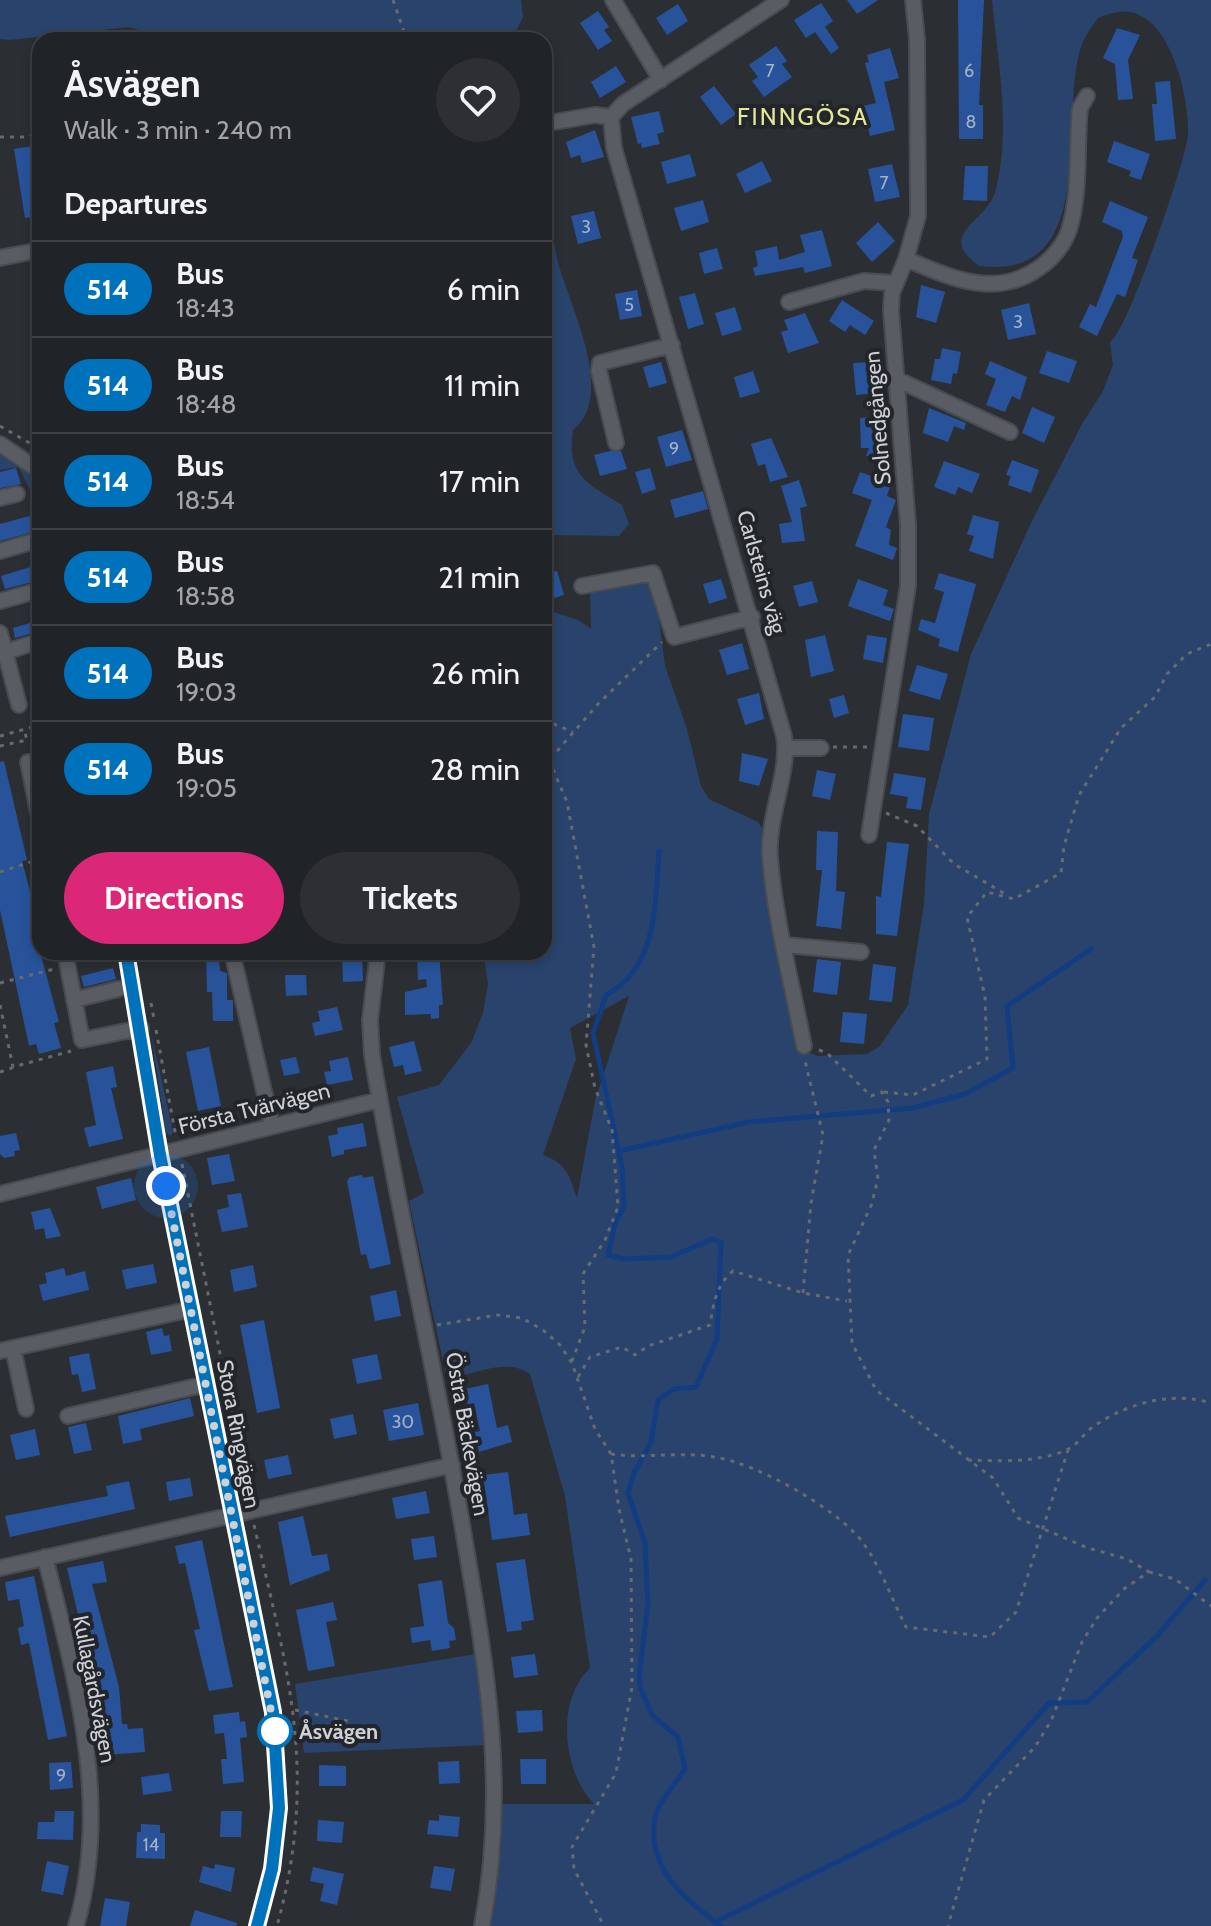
<!DOCTYPE html>
<html lang="en">
<head>
<meta charset="utf-8">
<style>
	:root { --surface:#202327; --page:#2d2f33; --text:#f1f3f6; --muted:#a2a4a7; --line:#3d4044; --accent:#db2777 }
	body { margin:0; font-family:Cabin,sans-serif; background:var(--page); color:var(--text); height:100vh; display:flex; flex-direction:column; font-size:30px; white-space:nowrap }
	* { box-sizing:border-box; margin:0 }
	p { font-size:26px; color:var(--muted) }
	.icon { flex:none; width:44px; height:44px; fill:none; stroke:currentColor; stroke-width:2; stroke-linecap:round; stroke-linejoin:round }
	.map { position:relative; flex:1; overflow:hidden }
	.sheet { position:absolute; left:32px; top:32px; width:520px; height:928px; display:flex; flex-direction:column; background:var(--surface); border-radius:24px; box-shadow:0 4px 12px #0003,0 0 0 2px var(--line) }
	.sheet>* { flex:none }
	.badge { padding:0 16px; border-radius:26px; font-size:28px; line-height:52px }
	.you { position:absolute; width:40px; height:40px; margin:-20px; border:6px solid #fff; border-radius:50%; background:#1a73e8; box-shadow:0 0 0 12px #1a73e833 }
	.map>.badge { position:absolute; translate:-50% -50%; box-shadow:0 0 0 4px #fff }
	h2 { padding:0 32px; font-size:30px; line-height:72px }
	.round { display:grid; place-items:center; flex:none; width:84px; height:84px; border-radius:42px; background:var(--page) }
	.headline { display:flex; align-items:center; justify-content:space-between; height:136px; padding:0 32px }
	h1 { font-size:38px; font-weight:700; line-height:60px }
	.button { display:flex; gap:16px; margin-top:auto; padding:16px 32px }
	.button a { flex:1; height:92px; border-radius:48px; background:var(--accent); color:#fff; font-size:32px; font-weight:700; line-height:92px; text-align:center }
	.button a+a { background:var(--page); color:var(--text) }
	ul { padding:0; list-style:none }
	li { display:flex; align-items:center; gap:24px; height:96px; padding:0 32px; border-top:2px solid var(--line) }
	li div { flex:1 }
	li b { display:block; font-size:30px }
	li em { font-style:normal }
	li .badge { min-width:88px; font-weight:700; text-align:center }
	.map>svg:first-child { display:block }
</style>
</head>
<body>
<div class="map">
<svg width="1211" height="1926" viewBox="0 0 1211 1926">
	<rect width="100%" height="100%" fill="#2b2f34"/>
	<path fill="#29436c" fill-rule="evenodd" d="M0,0H521L523,17L512,40H172L129,27L10,40L0,39Z
		M992,0H1211V1926H489L501,1847L502,1804H594C563,1772 555,1701 590,1668L565,1496L530,1374C507,1357 472,1374 447,1380L409,1201L424,1193L397,1097L439,1085L471,1043L483,1013L488,984L483,952H544V769L555,756L550,747L544,753V609L578,620L591,629L590,589L647,576L655,589L665,666L687,729L701,786L709,799L758,822L762,828L797,1048L818,1056L867,1054L879,1047L908,1005L924,904L929,814L971,654L1031,523L1082,424L1103,391L1113,365L1110,342C1127,333 1185,162 1188,136C1190,102 1174,30 1139,15C1125,8 1111,13 1098,18C1091,28 1083,39 1080,50C1059,123 1100,281 979,266C934,233 988,223 996,189C1011,126 998,63 992,0ZM629,996L595,1101L577,1198C569,1175 567,1164 543,1155L576,1059L570,1028Z
		M544,189C551,214 552,238 558,262C569,305 617,395 573,430C566,476 588,484 622,505L629,524L619,536L551,535L544,538Z
		M0,449L40,478V511L19,467L0,470Z
		M151,1032L173,1132L171,1136L166,1133Z
		M476,1654L487,1745L304,1753L295,1684Z"/>
	<g fill="none" stroke-linecap="round" stroke-linejoin="round">
		<path stroke="#123d83" stroke-width="5" d="M659,851C655,903 658,968 606,995L593,1033L622,1167L624,1206L615,1223L608,1255L622,1259L671,1257L712,1239L721,1242L717,1339L696,1387L674,1389L658,1400L651,1442L634,1473L628,1493L645,1543L648,1604L639,1677L641,1690L652,1715L678,1737L685,1769C676,1783 658,1802 655,1818C646,1868 685,1900 721,1926
			M619,1151L749,1122L912,1108L965,1094L1013,1068L1007,1006L1091,949
			M715,1922L963,1800L1049,1703L1087,1702L1156,1637L1205,1580"/>
	</g>
	<path fill="#28539b" d="M847,0H878L857,14Z
		M958,0H984L979,105H983V139H959Z
		M821,3L833,21L825,27L839,48L831,54L815,32L806,38L794,20Z
		M678,4L688,21L667,35L656,18Z
		M598,11L609,27L604,30L612,41L598,50L580,23Z
		M1117,28L1140,35L1128,60L1133,99L1118,100L1115,64L1103,58Z
		M776,46L787,61L782,64L792,77L764,97L752,81L758,77L749,65Z
		M890,48L899,78L884,82L895,130L870,136L863,106L876,103L865,63L869,62L867,55Z
		M616,66L626,82L600,98L591,82Z
		M1170,81L1176,139L1155,141L1152,104H1157L1155,82Z
		M714,86L736,114L721,125L700,97Z
		M659,111L664,132L657,134L660,144L642,148L641,143L638,144L631,117Z
		M595,130L604,157L582,163L580,155L571,158L566,142Z
		M1114,141L1150,154L1141,180L1129,176L1131,171L1107,162Z
		M40,145V216L25,218L14,149Z
		M690,154L696,176L667,184L661,162Z
		M762,161L772,181L745,193L736,174Z
		M892,164L900,197L875,202L868,169Z
		M965,166H988L987,201L963,200Z
		M703,200L709,222L681,231L674,208Z
		M1110,201L1148,217L1132,258L1138,260L1125,297L1117,294L1097,336L1079,327L1090,304L1096,307L1123,237L1122,231L1102,222Z
		M594,211L601,238L578,244L571,216Z
		M878,222L895,241L872,262L856,243Z
		M822,230L832,266L805,273L803,267L755,276L753,268L758,266L755,251L777,246L779,260L805,252L800,235Z
		M717,248L723,269L704,274L699,253Z
		M921,285L945,292L936,323L916,317Z
		M637,290L642,316L620,320L615,294Z
		M695,293L704,324L688,329L679,297Z
		M842,300L874,321L865,335L850,325L845,332L829,321Z
		M1029,303L1036,334L1008,340L1001,310Z
		M735,307L742,330L722,336L715,313Z
		M805,313L819,343L788,353L781,332L788,330L784,320Z
		M942,348L961,352L957,374L953,373L951,384L931,380L935,359H940Z
		M1047,351L1077,361L1069,383L1039,373Z
		M990,361L1027,377L1020,400L1012,396L1005,412L986,405L996,379L985,374Z
		M661,362L667,383L649,388L643,367Z
		M874,362L877,393L856,395L853,363Z
		M753,371L760,392L740,398L734,377Z
		M1032,407L1055,417L1044,443L1022,433Z
		M929,408L966,423L964,430L954,426L948,442L923,433Z
		M880,416L882,442H887V455L866,456L869,448H861L860,418Z
		M682,430L692,460L666,467L657,437Z
		M771,438L788,477L770,482L765,464L758,466L751,444Z
		M610,451H621L627,469L600,476L594,455Z
		M1012,460L1039,470L1031,493L1008,485L1011,476L1006,475Z
		M944,461L980,474L972,493L958,487L955,495L934,487Z
		M16,468L21,484L0,488V472Z
		M650,468L656,489L642,494L635,472Z
		M860,472L891,483L887,496L896,500L886,527L891,530L889,545L897,548L893,560L855,546L872,500L852,493Z
		M799,480L807,506L800,508L805,541L782,543L779,524L792,522L781,486Z
		M703,491L708,509L675,518L670,500Z
		M37,514L40,530L0,541V524Z
		M973,515L999,522L993,559L969,551L974,536L967,534Z
		M40,564V580L5,589L1,576Z
		M557,571L564,595L544,601V574Z
		M939,573L976,584L958,652L938,646L940,639L918,630L921,619L935,623L944,592L934,589Z
		M721,579L727,598L709,604L703,584Z
		M858,579L888,590L883,605L894,609L890,621L848,606Z
		M812,581L818,602L799,607L793,586Z
		M40,620V631L15,638L13,628Z
		M825,635L834,671L811,677L805,640Z
		M867,635L887,638L883,663L863,659Z
		M742,643L749,669L727,675L719,650Z
		M917,665L948,674L940,700L909,691Z
		M759,693L764,719L745,725L737,699Z
		M844,695L849,713L834,718L829,699Z
		M903,714L934,718L929,751L898,747Z
		M742,753L768,759L759,786L739,781Z
		M4,761L27,860L22,861L37,917L33,918L40,952L59,1022L54,1023L61,1048L39,1054L36,1044L29,1046L0,910V762Z
		M817,770L836,774L830,800L812,796Z
		M894,773L926,778L921,810L906,808L908,797L890,794Z
		M817,831L838,832L836,891L845,892L841,929L816,926L822,870H816Z
		M887,842L909,844L897,936L876,934V896L881,897Z
		M206,952H219L220,971L227,973V1000H233V1021H213L212,992H207Z
		M342,952H362L363,981L343,982Z
		M417,952H439L443,1005H439V1018L431,1019L430,1011V1014L405,1015V992L427,987L426,979L418,980Z
		M817,959L841,962L837,995L813,992Z
		M873,964L896,967L892,1002L869,1000Z
		M113,968L116,979L84,987L81,976Z
		M285,975H306L307,995L286,996Z
		M337,1007L343,1030L315,1036L312,1023L320,1021L318,1011Z
		M843,1012L867,1014L864,1044L840,1042Z
		M414,1041L422,1071L405,1075L403,1065L394,1067L389,1047Z
		M209,1047L221,1106L198,1111L186,1052Z
		M296,1057L300,1073L284,1076L280,1060Z
		M348,1057L353,1080L327,1085L324,1072L331,1071L329,1061Z
		M113,1066L117,1087L111,1088L123,1139L89,1147L84,1128L96,1125L86,1072Z
		M363,1123L367,1146L344,1150V1154L332,1157L328,1136L338,1134L337,1128Z
		M16,1133L20,1150L14,1151L15,1156L4,1158L0,1154V1136Z
		M229,1154L235,1181L212,1185L207,1158Z
		M362,1175L363,1178L373,1176L391,1264L370,1269L366,1254L361,1255L347,1181L350,1177Z
		M131,1178L136,1200L102,1209L96,1187Z
		M241,1193L248,1227L222,1232L217,1210L229,1207L227,1195Z
		M50,1208L61,1236L46,1239L44,1228L35,1230L31,1212Z
		M153,1264L157,1283L126,1289L122,1270Z
		M253,1265L257,1287L234,1292L230,1270Z
		M64,1268L66,1276L85,1271L89,1290L43,1301L39,1285L47,1283L45,1273Z
		M396,1290L401,1316L375,1321L370,1296Z
		M264,1320L280,1408L257,1413L240,1325Z
		M162,1328L164,1336L169,1335L172,1351L151,1355L146,1332Z
		M89,1353L96,1389L82,1392L78,1374L72,1375L69,1357Z
		M377,1354L382,1379L357,1384L352,1359Z
		M488,1384L497,1428L508,1425L512,1442L479,1452L475,1432L480,1431L474,1403L468,1405L465,1389Z
		M190,1398L194,1416L140,1429L142,1440L123,1444L118,1416Z
		M418,1403L424,1435L389,1441L383,1410Z
		M353,1414L357,1434L334,1439L330,1419Z
		M86,1423L92,1450L74,1454L68,1427Z
		M35,1429L40,1455L16,1460L10,1435Z
		M288,1455L292,1474L268,1479L264,1460Z
		M508,1472L514,1515L527,1513L530,1535L492,1540L483,1475Z
		M190,1478L193,1496L169,1501L166,1482Z
		M129,1481L135,1509L10,1537L5,1516L108,1496L106,1486Z
		M426,1491L430,1513L396,1519L392,1498Z
		M303,1516L312,1556L327,1554L330,1570L290,1585L278,1522Z
		M434,1536L437,1557L414,1560L411,1539Z
		M202,1540L233,1687L209,1691L194,1630L200,1629L185,1563L179,1564L175,1546Z
		M525,1559L534,1620L521,1622L522,1630L507,1632L496,1563Z
		M103,1561L107,1582L92,1584L119,1687L122,1724H127L128,1729L143,1728L145,1752L105,1755L101,1712L67,1568Z
		M34,1576L67,1736L48,1740L29,1643L21,1645L18,1628L24,1626L19,1599L8,1601L5,1582Z
		M442,1580L448,1623L454,1628L456,1640L449,1641L450,1648L432,1651L430,1640L412,1643L410,1628L424,1626L418,1584Z
		M333,1602L337,1620L326,1622L335,1666L308,1671L296,1610Z
		M535,1654L538,1675L514,1678L511,1657Z
		M542,1710L543,1731L518,1733L516,1711Z
		M239,1712L240,1722L245,1721L247,1737L240,1738L244,1782L223,1784L221,1759H227L224,1733L215,1734L213,1715Z
		M520,1759H546V1784H521Z
		M459,1761L460,1783L439,1784L438,1762Z
		M71,1762L73,1788L50,1790L49,1763Z
		M319,1765L346,1766V1786H319Z
		M169,1773L172,1791L143,1795L141,1777Z
		M55,1811H74L73,1840L37,1839L38,1822H54Z
		M221,1811H242L241,1837H220Z
		M439,1815L460,1817L458,1837L427,1834L429,1820L439,1821Z
		M318,1820L344,1822L342,1843L317,1841Z
		M141,1824L160,1825V1833H165V1859L136,1858L137,1832H141Z
		M47,1861L69,1866L63,1895L41,1891Z
		M215,1864L235,1868L231,1892L199,1882L203,1866L214,1869Z
		M434,1866L455,1869L451,1891L430,1888Z
		M313,1867L344,1874L337,1905L320,1901L324,1884L310,1881Z
		M105,1898L130,1902L126,1926H100Z
		M195,1910L237,1923L236,1926H190Z"/>
	<g fill="none" stroke-linecap="round" stroke-linejoin="round">
		<defs>
			<path id="minor" d="M613,0L661,80
				M611,117L614,148L784,736C790,775 767,814 770,858C775,920 792,984 804,1046
				M611,117L623,104L781,0
				M554,122L595,115L611,117
				M0,258L40,250
				M906,259C951,278 996,299 1039,268C1052,259 1064,245 1069,230C1081,192 1076,147 1080,108L1087,96
				M789,302L864,281L895,283
				M894,378L1010,432
				M616,443L599,371L600,363L672,345
				M0,444L40,471
				M0,498L17,494
				M0,551L38,540
				M582,586L653,573L674,637L752,617
				M0,601L40,590
				M0,633L19,705
				M5,652L40,641
				M786,748H821
				M28,762L40,822
				M869,835L908,586V525L891,310L892,293L906,259L918,216L917,39L913,0
				M785,945L861,952
				M65,952L82,1040L141,1028
				M126,952L160,1155L273,1712L279,1808L272,1869L257,1926
				M232,952L272,1126
				M378,952L370,1020L372,1055C399,1216 437,1375 464,1536C487,1670 508,1791 482,1926
				M74,1000L118,989
				M0,1194L379,1100
				M13,1348L26,1409
				M0,1351L192,1309
				M68,1416L206,1384
				M45,1557C75,1677 112,1803 76,1926
				M0,1568L452,1465"/>
		</defs>
		<use href="#minor" stroke="#484b4f" stroke-width="18"/>
		<path stroke="#676a6f" stroke-width="3" stroke-dasharray="4 6" stroke-linecap="butt" d="M393,0L407,40
			M0,137H29L40,132
			M0,426L40,449
			M544,720L573,732
			M0,736L40,725
			M0,746L27,740L24,729
			M833,747H870
			M549,760L567,802L594,947L586,1045L595,1088L612,1130L618,1207L605,1240L583,1274L585,1327L572,1361
			M544,766L598,704L662,642
			M886,813L917,826L954,864L1007,895
			M0,872L40,859
			M0,983L54,969
			M151,1003L154,1019
			M0,1005L13,1067L71,1051
			M156,1030L176,1137
			M819,1050L827,1053L871,1096L882,1092L888,1102L889,1120L874,1150L878,1179L871,1206L848,1255L852,1343L876,1390L993,1478L1018,1518L1088,1548L1127,1559L1149,1572L1125,1588L1097,1618L1082,1642L1051,1721L1035,1747L984,1800L948,1926
			M0,1072L12,1068
			M884,1092L913,1095L987,1059L985,997L967,917L987,892L1014,899L1061,873L1064,846L1079,795L1121,728L1155,697L1167,674L1187,654L1211,644
			M182,1164L249,1498
			M803,1293L811,1203L823,1135L805,1061
			M437,1325L497,1315L522,1318L543,1330L560,1345L572,1363L595,1429L611,1454L619,1509L631,1559L632,1687L616,1773L572,1847L574,1869L604,1926
			M578,1377L590,1357L622,1347L635,1355L648,1346L710,1325C713,1305 716,1285 733,1271L803,1293L847,1301
			M611,1454C646,1459 679,1451 714,1457C756,1463 834,1507 861,1540C880,1565 892,1600 906,1627L990,1637L1016,1612L1068,1450
			M968,1460C999,1461 1037,1463 1066,1450C1077,1446 1084,1433 1094,1426C1128,1403 1172,1391 1211,1403
			M254,1525C288,1672 319,1774 277,1926
			M1149,1572L1175,1579L1211,1606
			M295,1710L353,1722"/>
		<use href="#minor" stroke="#595d63" stroke-width="14"/>
	</g>
	<g fill="none" stroke-linecap="round" stroke-linejoin="round">
		<defs>
			<path id="line" d="M126,952L160,1155L273,1712L279,1808L272,1869L257,1926"/>
		</defs>
		<use href="#line" stroke="#fff" stroke-width="18"/>
		<use href="#line" stroke="#0072bc" stroke-width="12"/>
		<path stroke="#cfd1d4" stroke-width="8" stroke-dasharray="0 14.4" d="M166,1186L275,1731"/>
	</g>
	<circle fill="#fff" stroke="#0072bc" stroke-width="4" cx="275" cy="1731" r="16"/>
	<g text-anchor="middle" stroke-width="8" stroke-linejoin="round" paint-order="stroke">
		<g font-size="18" fill="#a5b2c6">
			<text x="770" y="77">7</text>
			<text x="969" y="77">6</text>
			<text x="971" y="128">8</text>
			<text x="884" y="189">7</text>
			<text x="586" y="233">3</text>
			<text x="629" y="311">5</text>
			<text x="1018" y="328">3</text>
			<text x="674" y="455">9</text>
			<text x="403" y="1428">30</text>
			<text x="61" y="1782">9</text>
			<text x="151" y="1851">14</text>
		</g>
		<g font-size="22" fill="#cfd1d4" stroke="#22252a">
			<text transform="translate(877 418) rotate(-95)" y="8">Solnedgången</text>
			<text transform="translate(762 572) rotate(74)" y="8">Carlsteins väg</text>
			<text transform="translate(254 1108) rotate(-14)" y="8">Första Tvärvägen</text>
			<text transform="translate(239 1434) rotate(79)" y="8">Stora Ringvägen</text>
			<text transform="translate(468 1434) rotate(80)" y="8">Östra Bäckevägen</text>
			<text transform="translate(95 1689) rotate(79)" y="8">Kullagårdsvägen</text>
		</g>
		<g font-size="22" font-weight="bold" fill="#cfd1d4" stroke="#22252a" text-anchor="start">
			<text x="299" y="1739">Åsvägen</text>
		</g>
		<g font-size="24" letter-spacing="2" fill="#e6e899" stroke="#22252a">
			<text x="803" y="125">FINNGÖSA</text>
		</g>
	</g>
</svg>
<div class="you" style="left:166px;top:1186px"></div>
<section class="sheet">
<div class="headline"><div><h1>Åsvägen</h1><p>Walk · 3 min · 240 m</p></div><a class="round"><svg class="icon" aria-label="heart" viewBox="0 0 24 24"><path d="M12 20l-8-8c-3-5 5-10 8-4 3-6 11-1 8 4z"/></svg></a></div>
<h2>Departures</h2>
<ul>
<li><span class="badge" style="background:#0072bc;color:#fff">514</span><div><b>Bus</b><p>18:43</p></div><em>6 min</em></li>
<li><span class="badge" style="background:#0072bc;color:#fff">514</span><div><b>Bus</b><p>18:48</p></div><em>11 min</em></li>
<li><span class="badge" style="background:#0072bc;color:#fff">514</span><div><b>Bus</b><p>18:54</p></div><em>17 min</em></li>
<li><span class="badge" style="background:#0072bc;color:#fff">514</span><div><b>Bus</b><p>18:58</p></div><em>21 min</em></li>
<li><span class="badge" style="background:#0072bc;color:#fff">514</span><div><b>Bus</b><p>19:03</p></div><em>26 min</em></li>
<li><span class="badge" style="background:#0072bc;color:#fff">514</span><div><b>Bus</b><p>19:05</p></div><em>28 min</em></li>
</ul>
<div class="button"><a>Directions</a><a>Tickets</a></div>
</section>
</div>
</body>
</html>
